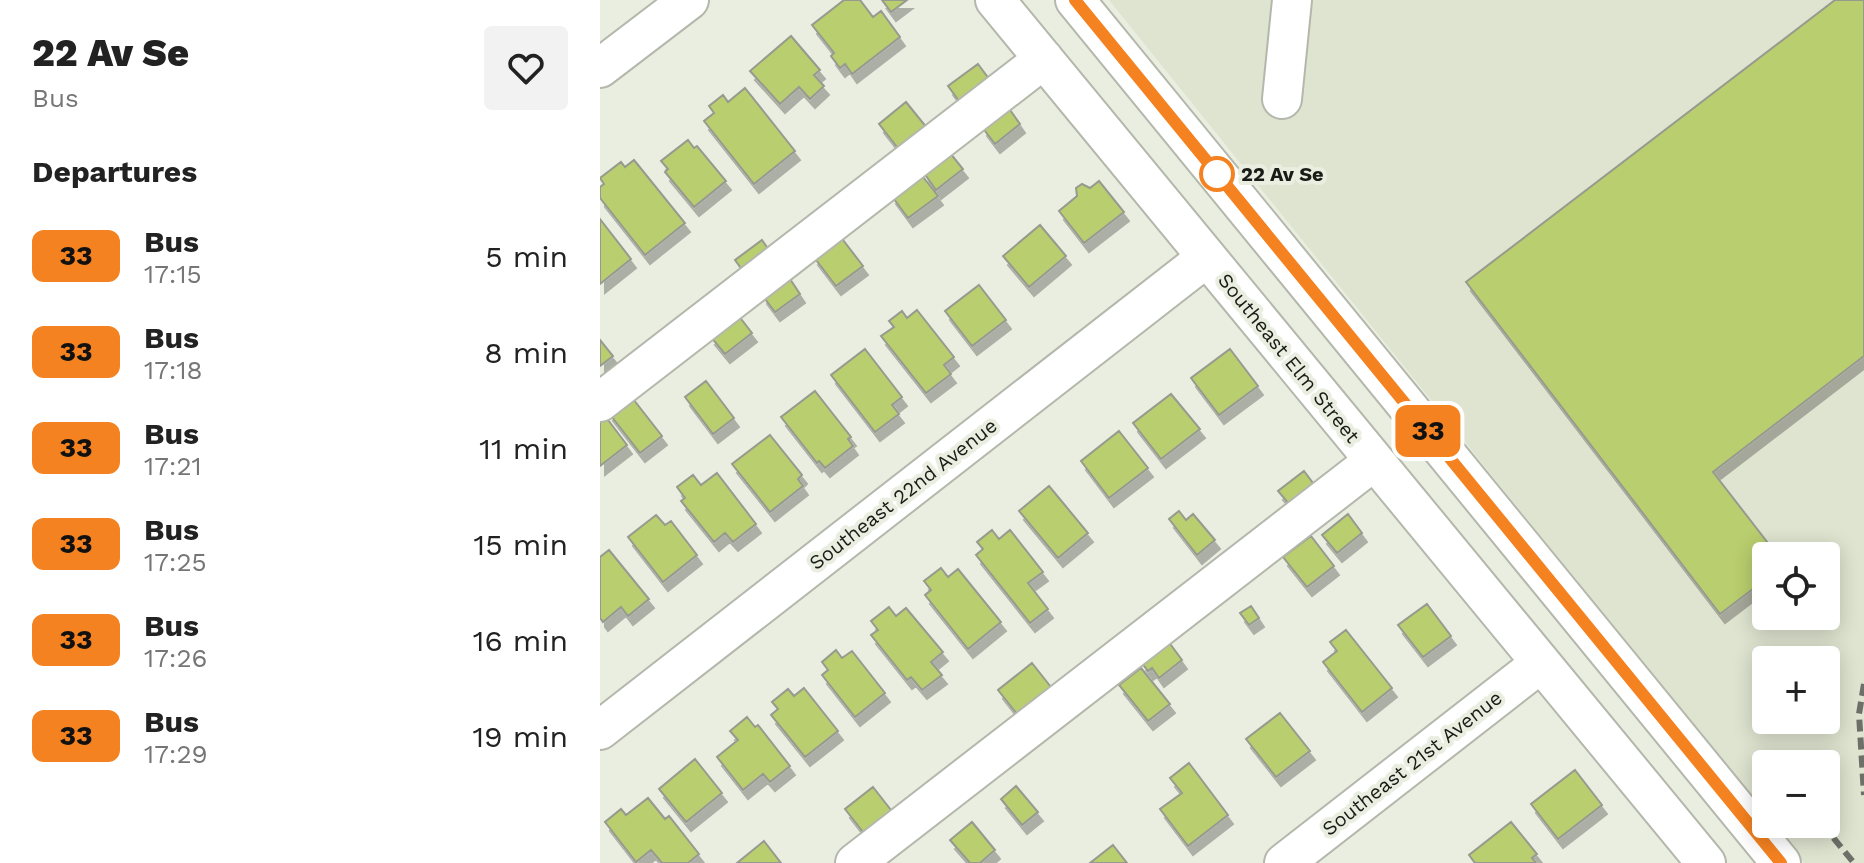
<!DOCTYPE html>
<html lang="en">
<head>
<meta charset="utf-8">
<style>
	:root { --surface:#fff; --page:#f2f2f2; --text:#222; --muted:#767676 }
	body { margin:0; font-family:"Work Sans",sans-serif; background:var(--page); color:var(--text); height:100vh; display:flex; flex-direction:column; font-size:30px; white-space:nowrap }
	* { box-sizing:border-box; margin:0 }
	p { font-size:26px; color:var(--muted) }
	.icon { flex:none; width:44px; height:44px; fill:none; stroke:currentColor; stroke-width:2; stroke-linecap:round; stroke-linejoin:round }
	.map { position:relative; flex:1; overflow:hidden }
	.details { display:flex; flex-direction:column; background:var(--surface); width:600px }
	.details>* { flex:none }
	.badge { padding:0 16px; border-radius:12px; font-size:28px; line-height:52px }
	.buttons { position:absolute; left:1152px; top:542px; display:grid; gap:16px }
	.buttons a { display:grid; place-items:center; width:88px; height:88px; border-radius:8px; background:var(--surface); box-shadow:0 4px 20px #0003; font-size:40px }
	.map>.badge { position:absolute; translate:-50% -50%; box-shadow:0 0 0 4px #fff }
	h2 { padding:0 32px; font-size:30px; line-height:72px }
	.round { display:grid; place-items:center; flex:none; width:84px; height:84px; border-radius:8px; background:var(--page) }
	.head { display:flex; align-items:center; justify-content:space-between; height:136px; padding:0 32px }
	h1 { font-size:38px; font-weight:800; line-height:60px }
	ul { padding:0; list-style:none }
	li { display:flex; align-items:center; gap:24px; height:96px; padding:0 32px }
	li div { flex:1 }
	li b { display:block; font-size:30px }
	li em { font-style:normal }
	li .badge { min-width:88px; font-weight:700; text-align:center }
	main { display:flex; flex:1; min-height:0 }
	.map>svg:first-child { display:block }
</style>
</head>
<body>
<main>
<section class="details">
<div class="head"><div><h1>22 Av Se</h1><p>Bus</p></div><a class="round"><svg class="icon" aria-label="heart" viewBox="0 0 24 24"><path d="M12 20l-8-8c-3-5 5-10 8-4 3-6 11-1 8 4z"/></svg></a></div>
<h2>Departures</h2>
<ul>
<li><span class="badge" style="background:#f58220;color:#111">33</span><div><b>Bus</b><p>17:15</p></div><em>5 min</em></li>
<li><span class="badge" style="background:#f58220;color:#111">33</span><div><b>Bus</b><p>17:18</p></div><em>8 min</em></li>
<li><span class="badge" style="background:#f58220;color:#111">33</span><div><b>Bus</b><p>17:21</p></div><em>11 min</em></li>
<li><span class="badge" style="background:#f58220;color:#111">33</span><div><b>Bus</b><p>17:25</p></div><em>15 min</em></li>
<li><span class="badge" style="background:#f58220;color:#111">33</span><div><b>Bus</b><p>17:26</p></div><em>16 min</em></li>
<li><span class="badge" style="background:#f58220;color:#111">33</span><div><b>Bus</b><p>17:29</p></div><em>19 min</em></li>
</ul>
</section>
<div class="map">
<svg width="1264" height="863" viewBox="0 0 1264 863">
	<defs>
		<filter id="shadow"><feDropShadow dx="5" dy="9" stdDeviation="0" flood-color="#0004"/></filter>
	</defs>
	<rect width="100%" height="100%" fill="#eaeee1"/>
	<path fill="#dfe4d0" fill-rule="evenodd" d="M509,0H1264V863H1204L1172,824H1226V764H1166V816ZM1166,556H1226V616H1166ZM1166,660H1226V720H1166Z"/>
	<path fill="#b9ce6e" stroke="#979a8e" stroke-width="2" filter="url(#shadow)" d="M244,0H260L273,17L281,11L300,37L252,74L245,64L240,68L231,56L234,53L212,25Z
		M282,0H307L291,12Z
		M1235,0H1264V356L1113,472L1178,556H1166V579L1120,614L866,282Z
		M191,36L220,70L214,75L224,86L210,99L199,87L180,104L150,71Z
		M378,64L395,87L365,109L348,86Z
		M145,88L195,151L154,184L104,121L114,113L109,106L123,95L128,102Z
		M306,102L332,134L304,156L279,124Z
		M408,107L420,124L395,144L382,127Z
		M88,140L94,148L97,146L126,181L94,207L65,172L68,169L61,161Z
		M350,153L363,169L336,190L324,173Z
		M34,160L85,223L45,255L0,198V187L4,184L0,178L21,162L25,167Z
		M320,173L338,196L308,218L291,195Z
		M499,181L524,212L484,243L459,211L477,196L476,188L482,184L490,188Z
		M0,219L31,259L0,284Z
		M440,225L466,256L429,287L403,256Z
		M240,236L263,266L236,286L213,256Z
		M162,240L173,256L146,275L135,260Z
		M188,276L200,294L175,312L162,295Z
		M379,285L406,320L372,346L345,311Z
		M317,310L354,357L344,365L351,374L326,393L281,336L294,327L289,321L302,311L307,318Z
		M138,315L152,333L125,354L110,336Z
		M0,340L13,356L0,366Z
		M265,349L302,397L292,405L299,414L275,432L231,375Z
		M630,349L658,386L619,415L591,378Z
		M106,381L134,418L113,434L85,397Z
		M215,391L251,437L248,439L253,446L225,468L219,461L217,463L181,417Z
		M571,394L600,429L561,459L533,423Z
		M30,395L62,436L40,453L8,412Z
		M5,416L27,445L0,466V420Z
		M519,431L548,468L509,498L481,461Z
		M170,435L202,475L198,479L203,486L170,512L132,464Z
		M704,471L719,491L694,510L678,491Z
		M117,473L156,524L133,542L125,533L114,542L81,501L85,498L77,487L93,475L101,485Z
		M449,486L488,533L458,558L419,511Z
		M579,511L586,520L593,514L615,540L597,555L569,519Z
		M748,514L762,533L737,553L722,535Z
		M56,515L65,525L71,521L97,555L63,582L28,537Z
		M392,530L399,539L410,530L443,572L428,583L448,609L430,623L376,555L383,549L377,542Z
		M711,536L734,566L707,587L683,557Z
		M9,550L49,599L28,616L21,607L3,622L0,618V557Z
		M341,568L348,577L358,569L401,622L368,649L325,595L331,590L324,581Z
		M827,604L851,636L823,657L798,625Z
		M651,606L659,618L649,625L640,613Z
		M289,607L296,616L306,608L343,652L331,662L342,675L322,690L311,677L307,680L271,635L278,630L271,621Z
		M746,630L792,688L762,712L723,662L737,651L730,642Z
		M568,641L582,660L559,678L552,668L548,671L541,662Z
		M236,650L242,658L252,651L285,693L255,717L222,675L228,670L222,662Z
		M432,663L458,696L424,723L398,690Z
		M541,668L570,704L548,721L519,685Z
		M204,688L238,731L205,757L171,715L178,709L172,702L188,689L194,696Z
		M680,713L710,751L676,777L646,739Z
		M147,717L155,727L158,725L190,766L170,782L163,774L143,790L117,757L138,740L130,731Z
		M95,759L122,793L86,822L59,789Z
		M589,763L628,815L588,846L560,809L582,793L570,778Z
		M975,770L1002,805L958,839L931,804Z
		M416,786L438,812L422,825L401,799Z
		M273,787L298,819L270,841L245,809Z
		M48,798L65,819L69,816L99,854L88,863H62L51,850L36,862L5,822L21,809L26,815Z
		M372,822L395,850L380,863H370L350,840Z
		M911,822L937,854L932,858L936,863H875L869,855Z
		M164,841L181,863H137Z
		M513,845L527,863H490Z"/>
	<g fill="none" stroke-linecap="round" stroke-linejoin="round">
		<defs>
			<path id="minor" d="M395,0L1106,863
				M475,0L1181,863
				M0,68L89,0
				M682,99L692,0
				M0,402L444,59
				M0,730L606,258
				M255,863L774,461
				M684,863L941,663"/>
		</defs>
		<use href="#minor" stroke="#b4b7ab" stroke-width="42"/>
		<use href="#minor" stroke="#fff" stroke-width="38"/>
		<path stroke="#6d7068" stroke-width="6" stroke-dasharray="12 6" stroke-linecap="butt" d="M1264,684L1259,714L1264,795
			M1222,824L1254,863"/>
	</g>
	<g fill="none" stroke-linecap="round" stroke-linejoin="round">
		<defs>
			<path id="line" d="M475,0L1181,863"/>
		</defs>
		<use href="#line" stroke="#fff" stroke-width="18"/>
		<use href="#line" stroke="#f58220" stroke-width="12"/>
	</g>
	<circle fill="#fff" stroke="#f58220" stroke-width="4" cx="617" cy="174" r="16"/>
	<g text-anchor="middle" stroke-width="8" stroke-linejoin="round" paint-order="stroke">
		<g font-size="20" font-weight="bold" fill="#191b16" stroke="#eaeee1" text-anchor="start">
			<text x="641" y="181">22 Av Se</text>
		</g>
		<g font-size="20" fill="#191b16" stroke="#eaeee1">
			<text transform="translate(689 358) rotate(51)" y="7">Southeast Elm Street</text>
			<text transform="translate(303 494) rotate(-38)" y="7">Southeast 22nd Avenue</text>
			<text transform="translate(812 763) rotate(-38)" y="7">Southeast 21st Avenue</text>
		</g>
	</g>
</svg>
<div class="buttons">
<a><svg class="icon" aria-label="locate" viewBox="0 0 24 24"><circle cx="12" cy="12" r="6"/><path d="M12 2v4M12 18v4M2 12h4M18 12h4"/></svg></a>
<a>+</a>
<a>−</a>
</div>
<b class="badge" style="left:828px;top:431px;background:#f58220;color:#111">33</b>
</div>
</main>
</body>
</html>
